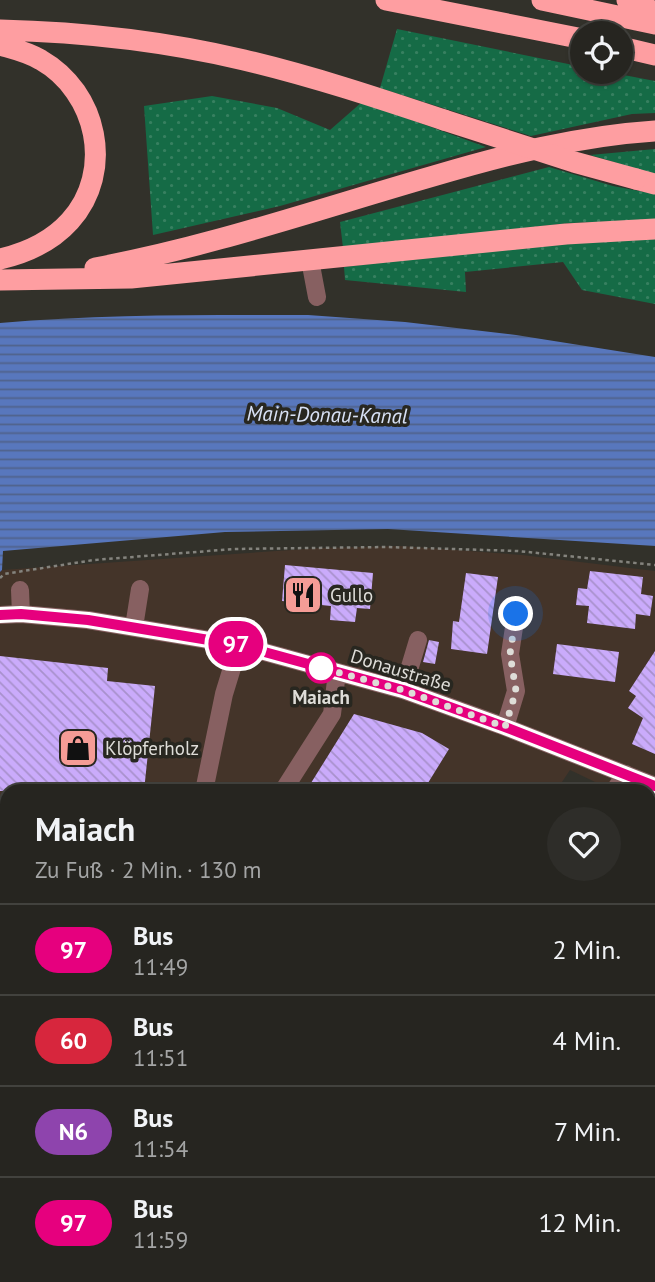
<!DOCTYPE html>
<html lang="de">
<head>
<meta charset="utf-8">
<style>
	:root { --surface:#262520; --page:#2e2d29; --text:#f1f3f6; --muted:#a4a5a5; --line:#42423e }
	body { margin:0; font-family:"PT Sans",sans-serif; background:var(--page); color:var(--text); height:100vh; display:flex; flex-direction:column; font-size:26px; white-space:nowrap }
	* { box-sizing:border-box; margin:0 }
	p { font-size:23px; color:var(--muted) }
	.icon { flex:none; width:38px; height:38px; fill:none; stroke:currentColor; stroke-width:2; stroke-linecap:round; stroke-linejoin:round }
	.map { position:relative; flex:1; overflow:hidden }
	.side { position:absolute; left:0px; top:784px; width:656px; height:499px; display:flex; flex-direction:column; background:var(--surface); border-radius:21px 21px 0 0; box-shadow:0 2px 5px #0004,0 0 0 2px var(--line) }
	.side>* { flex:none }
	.badge { padding:0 14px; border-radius:23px; font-size:24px; line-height:46px }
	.tools { position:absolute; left:570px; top:21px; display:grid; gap:14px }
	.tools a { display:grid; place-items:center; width:63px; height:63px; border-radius:50%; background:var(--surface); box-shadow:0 2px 5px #0004,0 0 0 2px var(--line); font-size:35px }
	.you { position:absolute; width:35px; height:35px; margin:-18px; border:5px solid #fff; border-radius:50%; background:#1a73e8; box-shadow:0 0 0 10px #1a73e833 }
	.map>.badge { position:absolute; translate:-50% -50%; box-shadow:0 0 0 4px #fff }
	.round { display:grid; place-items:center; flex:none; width:74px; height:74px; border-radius:37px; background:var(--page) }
	.overview { display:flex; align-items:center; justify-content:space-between; height:119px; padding:0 35px }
	h1 { font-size:33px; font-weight:800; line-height:52px }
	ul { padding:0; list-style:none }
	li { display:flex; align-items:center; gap:21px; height:91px; padding:0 35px; border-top:2px solid var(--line) }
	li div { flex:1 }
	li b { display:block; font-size:26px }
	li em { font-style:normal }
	li .badge { min-width:77px; font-weight:700; text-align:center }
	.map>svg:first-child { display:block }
</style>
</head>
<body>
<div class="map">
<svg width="655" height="1282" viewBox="0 0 655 1282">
	<defs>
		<pattern id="grass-dots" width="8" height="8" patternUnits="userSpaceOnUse" patternTransform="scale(1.75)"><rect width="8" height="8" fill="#156b46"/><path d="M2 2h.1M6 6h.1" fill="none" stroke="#378060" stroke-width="1.8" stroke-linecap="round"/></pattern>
		<pattern id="water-rules" width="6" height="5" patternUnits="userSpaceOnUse" patternTransform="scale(1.75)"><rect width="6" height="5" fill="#5877bd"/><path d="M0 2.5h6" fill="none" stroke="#50628b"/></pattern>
		<pattern id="building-back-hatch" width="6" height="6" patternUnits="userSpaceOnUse" patternTransform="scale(1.75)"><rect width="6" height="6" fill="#caabfb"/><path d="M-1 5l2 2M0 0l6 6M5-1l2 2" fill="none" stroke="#a891cc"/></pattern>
	</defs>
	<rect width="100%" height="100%" fill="#32312a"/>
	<path fill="#443429" d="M401,546L522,555L655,571V811L649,808V791H614L570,770L556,791H7V1276H381L376,1282H0V572L2,570L321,548Z"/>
	<path fill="url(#grass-dots)" d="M397,29L583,67V72H608L655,81V113L632,114L531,136L380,88Z
		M212,96L277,108L330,130L362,102L486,147L280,206L153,235L144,106Z
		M655,149V174L590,155Z
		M549,167L613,186L655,194V220L570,223L343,248L340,222Z
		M655,238V304L582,290L563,262L465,272L466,292L345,280L344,267L564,241Z"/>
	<path fill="url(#water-rules)" d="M308,315L405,322L516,335L655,357V546L388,529L225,532L3,551L2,570L0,572V323C102,314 205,315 308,315Z"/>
	<path fill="url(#building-back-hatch)" d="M285,565L373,573L370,609L357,608L355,622L330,620L331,606L282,601Z
		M590,571L643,577L641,594L653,596L650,616L636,614L635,629L587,623L589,606L576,605L578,588L587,589Z
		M466,573L498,577L487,654L451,649L453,621L459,622Z
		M429,640L439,642L435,664L423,662Z
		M557,644L619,652L615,682L553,674Z
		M655,651V754L632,744L643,718L628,708L636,696L629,691Z
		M0,656L108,668L107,681L155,686L144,791H0Z
		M354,714L422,733L449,749L423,791H306Z"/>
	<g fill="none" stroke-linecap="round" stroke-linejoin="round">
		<path stroke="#84837d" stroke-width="2.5" stroke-dasharray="3.5 3.5" stroke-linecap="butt" d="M0,578L4,574L94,560L234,549L387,547L518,551L655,565
			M649,972L655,976"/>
		<path stroke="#876061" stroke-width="18" d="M310,260L317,297
			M20,590L21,614
			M0,615L21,614L88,620L239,645L403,690L500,725L655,786
			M134,627L140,589
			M403,690L418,640
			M505,727L516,691L510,654L516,614
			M204,791L224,694L239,645
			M283,791L332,714L337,672
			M614,791L626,774
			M0,850L7,851
			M649,1079L655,1080
			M250,1276L257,1282
			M504,1276L511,1282
			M29,1282L31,1276
			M400,1282L405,1276"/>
		<path stroke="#fe9ea1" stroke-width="21" d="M386,0L583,39
			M542,0L655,24
			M627,0L655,12
			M0,30C82,32 164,41 244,60C312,76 378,98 444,120
			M0,45C14,49 28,52 41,60C97,92 115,171 70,221C52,241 26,253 0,259
			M621,47L655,55
			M636,179L655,184
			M95,268C209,247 319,209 430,177C504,155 578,136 655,131
			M0,280L131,278L566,234L655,229"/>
		<path stroke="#fe9ea1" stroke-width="21" d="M444,120L574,162L636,179"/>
	</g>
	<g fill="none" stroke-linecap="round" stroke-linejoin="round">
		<defs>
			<path id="line" d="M0,615L21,614L88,620L239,645L403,690L505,727L655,786"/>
		</defs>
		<use href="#line" stroke="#fff" stroke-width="16"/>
		<use href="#line" stroke="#e6007e" stroke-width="10"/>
		<path stroke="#deddd8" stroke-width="7" stroke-dasharray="0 12.6" d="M321,668L318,667L403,690L505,727L516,691L510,654L516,614"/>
	</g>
	<defs>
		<symbol id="restaurant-square" viewBox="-11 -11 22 22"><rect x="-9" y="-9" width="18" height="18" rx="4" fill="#f59c96" stroke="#282720"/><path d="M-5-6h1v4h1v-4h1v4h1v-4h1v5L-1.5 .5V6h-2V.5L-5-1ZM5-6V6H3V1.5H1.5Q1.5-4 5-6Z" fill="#111"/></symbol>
		<symbol id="shop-square" viewBox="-11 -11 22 22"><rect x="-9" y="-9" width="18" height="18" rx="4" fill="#f59c96" stroke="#282720"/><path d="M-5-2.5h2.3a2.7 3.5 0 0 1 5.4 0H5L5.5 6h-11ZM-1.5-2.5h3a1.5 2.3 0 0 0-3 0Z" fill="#111"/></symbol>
	</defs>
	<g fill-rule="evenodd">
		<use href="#restaurant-square" x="281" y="573" width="44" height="44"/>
		<use href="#shop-square" x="56" y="726" width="44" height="44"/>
	</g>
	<circle fill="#fff" stroke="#e6007e" stroke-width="3.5" cx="321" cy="668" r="14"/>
	<g text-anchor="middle" stroke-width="7" stroke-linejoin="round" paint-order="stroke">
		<g font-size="19" fill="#deddd8" stroke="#282720" text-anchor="start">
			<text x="330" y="602">Gullo</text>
			<text x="105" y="755">Klöpferholz</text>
		</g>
		<g font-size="19" fill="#deddd8" stroke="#282720">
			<text transform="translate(401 670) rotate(17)" y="7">Donaustraße</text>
		</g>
		<g font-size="19" font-weight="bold" fill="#deddd8" stroke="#282720">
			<text x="321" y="704">Maiach</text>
		</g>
		<g font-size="21" font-style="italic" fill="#d8e1f5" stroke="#282720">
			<text transform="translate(327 415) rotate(1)" y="7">Main-Donau-Kanal</text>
		</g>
	</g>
</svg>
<div class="tools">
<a><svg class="icon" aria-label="locate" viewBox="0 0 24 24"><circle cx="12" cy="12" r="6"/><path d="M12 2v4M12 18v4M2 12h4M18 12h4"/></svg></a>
</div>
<div class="you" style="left:516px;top:614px"></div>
<b class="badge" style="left:236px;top:644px;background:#e6007e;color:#fff">97</b>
<section class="side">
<div class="overview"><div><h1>Maiach</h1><p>Zu Fuß · 2 Min. · 130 m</p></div><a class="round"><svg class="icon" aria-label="heart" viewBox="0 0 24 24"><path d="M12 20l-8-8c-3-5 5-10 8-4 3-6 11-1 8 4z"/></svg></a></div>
<ul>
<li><span class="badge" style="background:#e6007e;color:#fff">97</span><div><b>Bus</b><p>11:49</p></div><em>2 Min.</em></li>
<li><span class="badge" style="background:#d7263d;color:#fff">60</span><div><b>Bus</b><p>11:51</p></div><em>4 Min.</em></li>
<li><span class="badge" style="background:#8e44ad;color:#fff">N6</span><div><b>Bus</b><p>11:54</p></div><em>7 Min.</em></li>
<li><span class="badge" style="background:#e6007e;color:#fff">97</span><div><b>Bus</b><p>11:59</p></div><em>12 Min.</em></li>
</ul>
</section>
</div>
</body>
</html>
